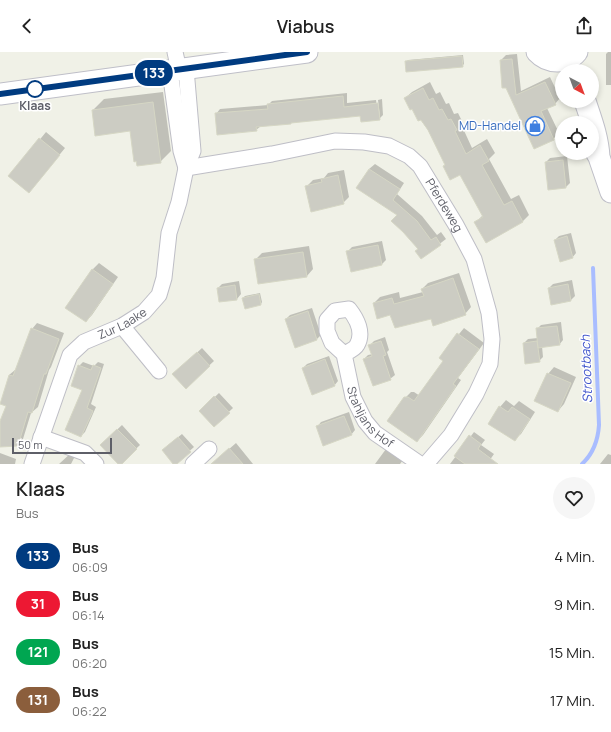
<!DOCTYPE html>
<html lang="de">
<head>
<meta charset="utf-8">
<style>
	:root { --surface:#fff; --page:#f6f6f6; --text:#222; --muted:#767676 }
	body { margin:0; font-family:Manrope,sans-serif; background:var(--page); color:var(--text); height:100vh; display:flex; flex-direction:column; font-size:15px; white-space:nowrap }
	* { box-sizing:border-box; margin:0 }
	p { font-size:13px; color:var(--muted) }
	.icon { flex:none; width:22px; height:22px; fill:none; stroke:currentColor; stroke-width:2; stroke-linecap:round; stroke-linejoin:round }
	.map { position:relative; height:412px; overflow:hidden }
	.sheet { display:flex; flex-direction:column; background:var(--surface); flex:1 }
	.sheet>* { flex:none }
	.badge { padding:0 8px; border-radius:13px; font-size:14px; line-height:26px }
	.needle { width:26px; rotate:139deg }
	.buttons { position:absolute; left:555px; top:12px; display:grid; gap:8px }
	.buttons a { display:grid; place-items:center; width:44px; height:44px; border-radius:50%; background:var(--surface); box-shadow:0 2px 6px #0003; font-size:20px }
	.scale { position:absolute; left:12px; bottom:10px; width:100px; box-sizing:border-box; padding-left:4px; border:2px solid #5e5f68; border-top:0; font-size:11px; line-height:14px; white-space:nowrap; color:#5e5f68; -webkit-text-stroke:3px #fff; paint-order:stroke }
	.map>.badge { position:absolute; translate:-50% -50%; box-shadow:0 0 0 2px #fff }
	.round { display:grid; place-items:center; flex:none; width:42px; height:42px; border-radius:21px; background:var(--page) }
	.overview { display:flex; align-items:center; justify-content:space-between; height:68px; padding:0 16px }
	h1 { font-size:19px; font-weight:600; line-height:30px }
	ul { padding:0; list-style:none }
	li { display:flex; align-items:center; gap:12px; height:48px; padding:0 16px }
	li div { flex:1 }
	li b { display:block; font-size:15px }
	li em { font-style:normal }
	li .badge { min-width:44px; font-weight:700; text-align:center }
	header { display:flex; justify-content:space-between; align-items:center; height:52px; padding:0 16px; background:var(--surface); font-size:18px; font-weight:600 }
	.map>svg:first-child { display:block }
</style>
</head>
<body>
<header><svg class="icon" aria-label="back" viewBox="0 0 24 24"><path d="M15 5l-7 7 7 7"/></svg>Viabus<svg class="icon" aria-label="share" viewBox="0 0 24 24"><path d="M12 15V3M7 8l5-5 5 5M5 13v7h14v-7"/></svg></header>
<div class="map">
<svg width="611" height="412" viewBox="0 0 611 412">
	<rect width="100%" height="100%" fill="#f0f1e7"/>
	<path fill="#0003" d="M608,0H611V33H606V2Z
		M517,2L521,39L550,25L560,46L555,52L547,56L559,81L553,87L506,35L501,8L506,3Z
		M463,3L464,12L462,14L406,10L408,8Z
		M430,30L436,42L440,40L446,52L449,51L454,62L458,61L463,71L461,72L472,96L487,87L495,101L489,107L511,147L519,143L529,163L523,169L486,189L476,170L483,163L460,121L446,112L428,78L405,46L412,40Z
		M163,40L171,99L160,110L131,78L93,58L104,47Z
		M347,41V51L376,48L378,65H380L378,48L382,47L383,63L379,67L361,63L261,74L256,78L216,62L220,57L268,53L272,49Z
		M46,80L65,96L35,133L10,124Z
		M567,104L570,131L566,135L546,110L550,106Z
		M375,112L404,131L397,142L422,164L437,183L441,180L446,187L421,206L419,197L399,162L369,117Z
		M344,118L349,145L343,151L306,135L313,128L324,126L328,121Z
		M571,181L576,201L572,206L555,188L559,184Z
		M382,189L386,208L381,213L347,200L352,195Z
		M309,194L313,217L307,224L255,208L262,201Z
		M99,211L118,225L92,263L86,269L66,255L93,217Z
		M459,221L471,255L465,262L432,265L391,262L374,251L380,245L399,240L400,246L423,240L422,237L428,231Z
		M572,228L575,244L571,248L549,236L553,232Z
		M239,229L241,242L237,247L218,236L222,232Z
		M260,241L262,250L261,252L243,246L245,244Z
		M312,256L321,283L317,287L295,295L286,267L290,263Z
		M561,270L563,288L559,293L542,294L543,305L539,309L524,291L528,287L538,286L537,277L541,273Z
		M37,271L64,281L51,315L49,318L38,355L31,361L23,387L17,393L0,394V372L7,353L9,323L15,318H16L32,277Z
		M464,276L484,291L458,326L461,328L423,383L417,389L405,346L411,340H414L420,344L444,309L440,305Z
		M385,285L389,298L387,300L395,323L390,327L364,307L368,303L373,302L370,293L374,289Z
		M202,296L214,309L186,335L174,322Z
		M329,304L338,329L334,334L303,316L307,312Z
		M83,310L94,314L98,310L104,312L91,352L96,355L85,380L81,384L84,338L79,314Z
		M554,315L576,325L564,352L558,359L548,322Z
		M219,341L233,356L214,374L200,359Z
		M506,348L514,354L519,349L535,360L521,382L514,388L489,372L500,355Z
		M349,360L355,378L351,383L317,375L321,370Z
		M122,373L140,393L120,412L101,393Z
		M474,380L485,388L481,393L494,402L487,412H450Z
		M182,382L194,395L175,412L167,394Z
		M236,391L253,412H212Z
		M386,397L403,408L400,412H375Z
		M72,400L76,402L71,412H59Z
		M0,401L16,407L15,412H0Z
		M608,402L611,403V412H600Z"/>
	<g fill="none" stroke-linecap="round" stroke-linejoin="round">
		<path stroke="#a9bdff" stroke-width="4" d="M582,412C594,401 598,388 599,373L593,216"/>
	</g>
	<path fill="#ccccc3" stroke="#d6d7c5" d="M462,4L463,15L406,20L405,9Z
		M512,7L516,43L545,30L556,53L541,59L554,88L534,97L506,36H502L500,8Z
		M423,36L429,48L433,46L439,58L442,57L448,68L451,67L457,78L455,79L466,102L480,93L489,109L482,113L504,153L512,149L523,170L486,191L474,170L483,165L460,123L450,128L443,114L445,113L428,78L421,68L418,69L412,57L410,58L404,46Z
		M343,44L344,55L378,51L380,68L361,70L360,64L291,71V72L256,75L257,79L217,83L215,61L268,57L267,52Z
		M153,50L161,111L137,114L136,109L134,110L130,79L95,84L92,58Z
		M39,86L60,103L29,141L8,124Z
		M563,108L566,136L548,138L545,110Z
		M369,117L400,137L393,148L417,169L431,188L436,185L441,193L421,207L415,199L418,197L403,180L391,169L397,163L356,136Z
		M338,123L344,152L311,160L305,134L322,130L321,127Z
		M567,184L573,206L560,210L554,188Z
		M378,193L382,213L351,220L346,199Z
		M303,200L307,225L258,232L254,207Z
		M92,217L113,232L86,270L65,256Z
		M453,226L466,263L433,274L431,267L395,276L390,263L377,267L373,251L392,246L394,252L424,244L421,237Z
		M568,232L571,249L551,253L548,236Z
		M235,233L237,248L219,250L217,236Z
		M259,242L261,253L245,257L242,246Z
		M308,259L317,288L295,296L285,267Z
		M557,274L560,293L538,296L536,276Z
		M31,276L59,287L46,322H44L32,361L28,360L18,394L0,395V369L6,354L0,352L9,323L13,324Z
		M457,281L479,297L453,332L456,334L417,390L387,369L404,345H408L414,349L443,309L439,306Z
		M381,289L386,303L383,304L391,328L373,334L363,307L372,304L368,293Z
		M537,289L540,310L525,312L523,291Z
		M197,300L210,314L186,337L172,322Z
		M325,307L335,334L312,343L302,316Z
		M78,313L91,318L93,313L101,316L87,356L93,359L81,385L65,378L82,338L71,334Z
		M547,321L571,331L558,360L534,349Z
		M214,344L230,361L214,375L199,359Z
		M499,354L508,360L512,355L530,367L515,389L488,372Z
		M344,364L352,383L323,394L316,374Z
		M117,377L137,397L122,412H118L100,393Z
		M469,383L481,392L478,397L498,412H465L454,404Z
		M178,385L191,400L177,412H173L162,398Z
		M229,396L243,412H211Z"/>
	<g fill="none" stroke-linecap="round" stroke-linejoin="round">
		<defs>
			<g id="street">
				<path d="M175,0L179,18"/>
				<path d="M170,19L181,99L186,116"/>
				<path id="s1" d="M186,116L272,102L335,89L364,90L389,94L409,104L420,114L456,173L474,207L489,261L492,287L490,312L476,342L451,383L426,412"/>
				<path d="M122,274L159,319"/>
				<path id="s2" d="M344,302C348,300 355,297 357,293C364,281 357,267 349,257L335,259L327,268V279L332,291L344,302L353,345L365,369L375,381L420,412"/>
				<path d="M41,385L85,401L96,412"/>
				<path id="s3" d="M32,412L70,303L84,290L122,274L144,260L159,243L164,226L169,181L179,150L186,116L193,99L186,17"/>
				<path d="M193,412L209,397"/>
			</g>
			<path id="secondary" d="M537,0C548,12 567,12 577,0
				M0,42L307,0
				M585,49C591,67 598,85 599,105
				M592,93L599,105L611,140"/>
		</defs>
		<use href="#street" stroke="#bebec6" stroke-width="17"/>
		<use href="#secondary" stroke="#bfbfc8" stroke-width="23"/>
		<use href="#street" stroke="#fff" stroke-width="15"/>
		<use href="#secondary" stroke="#fff" stroke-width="21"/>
	</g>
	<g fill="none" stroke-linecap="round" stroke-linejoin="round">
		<defs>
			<path id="line" d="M0,42L307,0"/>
		</defs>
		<use href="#line" stroke="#fff" stroke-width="9"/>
		<use href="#line" stroke="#003b80" stroke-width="6"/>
	</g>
	<defs>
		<symbol id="shop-ring" viewBox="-11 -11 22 22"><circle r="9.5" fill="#fff" stroke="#3f7fe0" stroke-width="1.5"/><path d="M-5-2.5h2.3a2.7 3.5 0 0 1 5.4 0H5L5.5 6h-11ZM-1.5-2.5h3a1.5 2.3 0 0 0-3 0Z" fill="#3f7fe0"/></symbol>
	</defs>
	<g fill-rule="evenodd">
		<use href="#shop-ring" x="524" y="63" width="22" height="22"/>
	</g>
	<circle fill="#fff" stroke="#003b80" stroke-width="2" cx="35" cy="37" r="8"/>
	<g text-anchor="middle" stroke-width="3" stroke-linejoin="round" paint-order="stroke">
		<g font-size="12" font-weight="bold" fill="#5e5f68" stroke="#fff">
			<text x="35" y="58">Klaas</text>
		</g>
		<g font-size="12" fill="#366cbe" stroke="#fff" text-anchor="end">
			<text x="521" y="78">MD-Handel</text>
		</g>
		<g font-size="12" fill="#5e5f68" stroke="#fff">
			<text dy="4" stroke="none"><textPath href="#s1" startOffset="289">Pferdeweg</textPath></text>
			<text dy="4" stroke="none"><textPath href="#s3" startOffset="177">Zur Laake</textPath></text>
			<text dy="4" stroke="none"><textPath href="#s2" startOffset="192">Stahljans Hof</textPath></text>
		</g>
		<g font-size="13" font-style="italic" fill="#4257cc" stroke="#fff">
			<text transform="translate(586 317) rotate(-92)" y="5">Strootbach</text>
		</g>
	</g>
</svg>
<div class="buttons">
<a><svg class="needle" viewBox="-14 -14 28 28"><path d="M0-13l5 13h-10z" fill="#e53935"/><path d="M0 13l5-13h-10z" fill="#767676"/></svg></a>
<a><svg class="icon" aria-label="locate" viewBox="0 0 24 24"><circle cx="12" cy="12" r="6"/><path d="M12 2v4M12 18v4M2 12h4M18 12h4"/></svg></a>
</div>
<div class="scale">50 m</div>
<b class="badge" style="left:154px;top:21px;background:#003b80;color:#fff">133</b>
</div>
<section class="sheet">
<div class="overview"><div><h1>Klaas</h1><p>Bus</p></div><a class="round"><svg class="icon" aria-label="heart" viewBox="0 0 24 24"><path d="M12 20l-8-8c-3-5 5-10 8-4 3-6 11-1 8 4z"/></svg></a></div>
<ul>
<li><span class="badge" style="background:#003b80;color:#fff">133</span><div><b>Bus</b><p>06:09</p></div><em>4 Min.</em></li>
<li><span class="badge" style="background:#ed1833;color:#fff">31</span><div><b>Bus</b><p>06:14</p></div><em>9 Min.</em></li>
<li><span class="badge" style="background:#00a651;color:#fff">121</span><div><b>Bus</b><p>06:20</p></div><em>15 Min.</em></li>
<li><span class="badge" style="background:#8b5e3c;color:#fff">131</span><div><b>Bus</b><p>06:22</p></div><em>17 Min.</em></li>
</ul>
</section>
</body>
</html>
